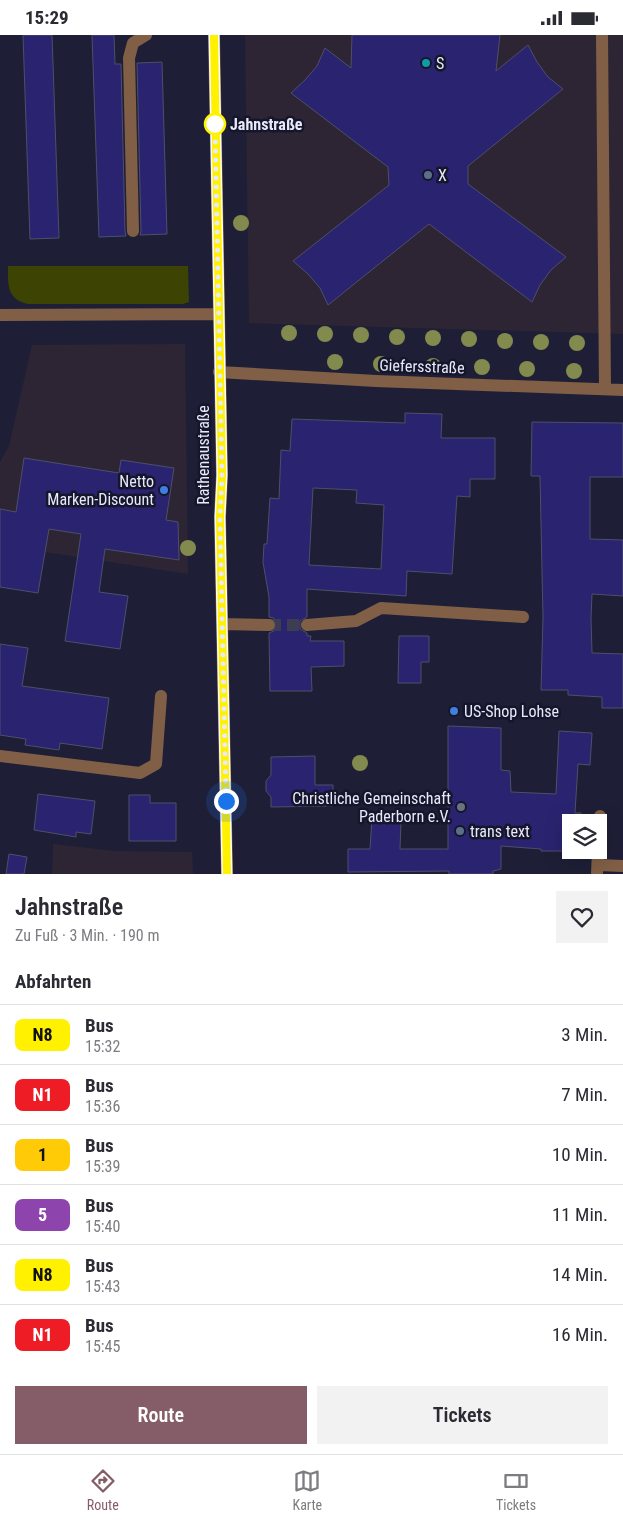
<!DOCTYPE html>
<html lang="de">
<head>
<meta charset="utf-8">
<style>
	:root { --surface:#fff; --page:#f2f2f3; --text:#2b2b33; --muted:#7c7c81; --line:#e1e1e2; --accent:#855d69 }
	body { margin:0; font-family:"Roboto Condensed",sans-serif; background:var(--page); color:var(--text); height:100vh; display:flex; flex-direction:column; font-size:19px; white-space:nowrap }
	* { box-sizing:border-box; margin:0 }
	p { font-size:16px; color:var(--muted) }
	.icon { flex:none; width:28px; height:28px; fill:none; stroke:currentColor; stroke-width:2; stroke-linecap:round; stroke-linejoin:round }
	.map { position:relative; height:839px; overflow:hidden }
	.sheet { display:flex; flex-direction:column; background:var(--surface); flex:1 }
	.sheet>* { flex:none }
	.badge { padding:0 10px; border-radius:8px; font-size:18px; line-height:32px }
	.tools { position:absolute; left:562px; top:779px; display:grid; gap:10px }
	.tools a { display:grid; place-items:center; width:45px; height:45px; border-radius:0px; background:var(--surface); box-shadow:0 5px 20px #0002; font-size:25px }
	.you { position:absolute; width:25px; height:25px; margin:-12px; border:4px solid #fff; border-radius:50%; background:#1a73e8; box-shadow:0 0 0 8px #1a73e833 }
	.map>.badge { position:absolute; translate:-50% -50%; box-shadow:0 0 0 2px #fff }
	h2 { padding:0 15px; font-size:19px; line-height:45px }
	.round { display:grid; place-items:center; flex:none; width:52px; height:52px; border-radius:0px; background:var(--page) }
	.summary { display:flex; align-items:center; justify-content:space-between; height:85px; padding:0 15px }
	h1 { font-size:24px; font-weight:600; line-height:38px }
	.cta { display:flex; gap:10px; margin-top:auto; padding:10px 15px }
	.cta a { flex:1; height:58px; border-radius:0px; background:var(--accent); color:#fff; font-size:20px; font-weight:600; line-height:58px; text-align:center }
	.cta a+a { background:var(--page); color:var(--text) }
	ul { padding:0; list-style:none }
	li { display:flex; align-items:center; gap:15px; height:60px; padding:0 15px; border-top:1px solid var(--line) }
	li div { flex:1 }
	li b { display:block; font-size:19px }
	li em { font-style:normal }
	li .badge { min-width:55px; font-weight:700; text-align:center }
	.status { display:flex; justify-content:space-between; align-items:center; height:35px; padding:0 25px; background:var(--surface); direction:ltr }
	.status svg { height:14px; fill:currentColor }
	.tabs { display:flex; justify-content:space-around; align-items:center; height:70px; border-top:1px solid var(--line); background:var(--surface); font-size:14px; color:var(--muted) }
	.tabs a { display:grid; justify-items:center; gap:2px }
	.tabs .current { color:var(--accent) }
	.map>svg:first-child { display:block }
</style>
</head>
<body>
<div class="status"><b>15:29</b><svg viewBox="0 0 49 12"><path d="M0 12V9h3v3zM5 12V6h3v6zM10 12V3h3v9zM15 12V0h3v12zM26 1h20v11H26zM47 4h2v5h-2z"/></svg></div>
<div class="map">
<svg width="623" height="839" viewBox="0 0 623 839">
	<rect width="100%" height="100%" fill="#1e1f36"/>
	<path fill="#2e2534" d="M245,0H623V299L249,288Z
		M185,309L188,539L0,510V427L9,411L32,310Z
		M53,809L114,816L192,817L193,839H52Z"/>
	<path fill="#3d4302" d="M8,231H188L189,267L183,269H28C6,264 8,249 8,231Z"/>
	<path fill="#2a236f" stroke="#4d4f6a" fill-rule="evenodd" d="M23,0H52L59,203L30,204Z
		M92,0H114L115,29H121L125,196L126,201L99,202Z
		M352,0H500L496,36L528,10L537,27L548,42L563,54L468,131V149L566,222L551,235L540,250L532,267L429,189L328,270L320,253L308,239L293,226L389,150L388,132L291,58L305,45L317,31L325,13L351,33Z
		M162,27L167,199L140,200L141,196L137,28Z
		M405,378L442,379L441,403H495V444H470V462L457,461L452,539L407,536L406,561L307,554V582L300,586V594L307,598V601H311L310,606H344V631L311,632L312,656H270L269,598L276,595L277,590L274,583L269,582V562L263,527L264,509H267L270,463L279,464L281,415L290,416L292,384L405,388ZM313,453L357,455L356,468L384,470L381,534L309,530Z
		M532,387L623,388V442H590V504L623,505V561L592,559L591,583L592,618L623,619V673H602V662L568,660V655H541L543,582L540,441H531Z
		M24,423L119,438L121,425L174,433L166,485L178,487L179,525L105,514L99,557L128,561L120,614L65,606L81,499L49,494L38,558L0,552V474L16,477Z
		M399,601H429V627H421V648H398Z
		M0,609L28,613L22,651L109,663L102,714L60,708L59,715L25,710L26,704L0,700Z
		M448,691L501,693V735L510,736L511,757L556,759L559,696L592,698L590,730L578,729L575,778H581L580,788H571V815H579V816H541V814L501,811V834L493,836V839H449V836L348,837V814H370L372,784L401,786L400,814H448Z
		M315,721V750H333V771L271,772V762L266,756V746L271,740V722Z
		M38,759L95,766L91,799L76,797V802L34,795Z
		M129,760H150V768H176V806H129Z
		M9,819L27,822L24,839H6Z"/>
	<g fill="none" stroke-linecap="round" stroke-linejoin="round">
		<path stroke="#3c3d53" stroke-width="12" stroke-dasharray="12 6" stroke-linecap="butt" d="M269,590H307"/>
		<path stroke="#805f46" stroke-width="12" d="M214,0L222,440L220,482L227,839
			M602,0L605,354
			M133,196L129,23L133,8L146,0
			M0,280L218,279
			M219,337L376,346L623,355
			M223,589L269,590
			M307,590L356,586L381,573L523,582
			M0,721L140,738L156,729L161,661
			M599,807L600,781
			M598,830L623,831
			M597,839L598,815"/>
	</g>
	<g fill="#828b4d">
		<circle cx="241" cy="188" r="8"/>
		<circle cx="289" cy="298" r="8"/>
		<circle cx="325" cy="299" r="8"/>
		<circle cx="361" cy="300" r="8"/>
		<circle cx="397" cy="302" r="8"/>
		<circle cx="433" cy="303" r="8"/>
		<circle cx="469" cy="304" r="8"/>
		<circle cx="505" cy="306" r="8"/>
		<circle cx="541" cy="307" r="8"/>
		<circle cx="577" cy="308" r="8"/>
		<circle cx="335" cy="327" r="8"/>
		<circle cx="381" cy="329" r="8"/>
		<circle cx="433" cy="331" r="8"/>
		<circle cx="482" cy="332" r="8"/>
		<circle cx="527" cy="334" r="8"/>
		<circle cx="574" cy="336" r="8"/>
		<circle cx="188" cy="513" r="8"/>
		<circle cx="360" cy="728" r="8"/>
	</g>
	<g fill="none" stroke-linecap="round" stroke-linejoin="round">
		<defs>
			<path id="line" d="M214,0L222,440L220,482L227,839"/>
		</defs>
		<use href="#line" stroke="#fff" stroke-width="11"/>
		<use href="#line" stroke="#fff100" stroke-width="8"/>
		<path stroke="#e8eafa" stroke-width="5" stroke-dasharray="0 9" d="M215,89L222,440L220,482L226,766"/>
	</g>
	<circle fill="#0f9aa8" stroke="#15162c" stroke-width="2" cx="426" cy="28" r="5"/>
	<circle fill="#fff" stroke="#fff100" stroke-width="2.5" cx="215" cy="89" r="10"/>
	<g fill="#5c6f8a" stroke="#15162c" stroke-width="2">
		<circle cx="428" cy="140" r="5"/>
		<circle cx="460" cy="796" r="5"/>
	</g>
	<g fill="#3f7fe0" stroke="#15162c" stroke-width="2">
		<circle cx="164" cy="455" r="5"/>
		<circle cx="454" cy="676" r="5"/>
	</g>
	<circle fill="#6b7280" stroke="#15162c" stroke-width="2" cx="461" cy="772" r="5"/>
	<g text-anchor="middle" stroke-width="5" stroke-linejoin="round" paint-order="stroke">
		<g font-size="16" fill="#e8eafa" stroke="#15162c" text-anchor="start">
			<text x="436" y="34">S</text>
			<text x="438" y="146">X</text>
			<text x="154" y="452" text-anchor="end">Netto<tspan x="154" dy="18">Marken-Discount</tspan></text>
			<text x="464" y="682">US-Shop Lohse</text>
			<text x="451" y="769" text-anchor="end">Christliche Gemeinschaft<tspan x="451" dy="18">Paderborn e.V.</tspan></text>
			<text x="470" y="802">trans text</text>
		</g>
		<g font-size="16" font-weight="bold" fill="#e8eafa" stroke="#15162c" text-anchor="start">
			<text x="230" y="95">Jahnstraße</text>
		</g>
		<g font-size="16" fill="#e8eafa" stroke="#15162c">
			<text transform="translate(422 331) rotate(2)" y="6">Giefersstraße</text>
			<text transform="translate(203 420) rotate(-90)" y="6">Rathenaustraße</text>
		</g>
	</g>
</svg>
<div class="tools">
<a><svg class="icon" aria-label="layers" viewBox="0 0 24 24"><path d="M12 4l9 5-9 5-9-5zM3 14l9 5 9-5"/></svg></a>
</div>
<div class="you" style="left:226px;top:766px"></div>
</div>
<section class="sheet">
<div class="summary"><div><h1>Jahnstraße</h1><p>Zu Fuß · 3 Min. · 190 m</p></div><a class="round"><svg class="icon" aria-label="heart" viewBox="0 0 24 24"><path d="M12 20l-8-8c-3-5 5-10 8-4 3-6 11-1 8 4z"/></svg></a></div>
<h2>Abfahrten</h2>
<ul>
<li><span class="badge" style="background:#fff100;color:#111">N8</span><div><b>Bus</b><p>15:32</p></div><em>3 Min.</em></li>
<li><span class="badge" style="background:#ee1c25;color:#fff">N1</span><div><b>Bus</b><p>15:36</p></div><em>7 Min.</em></li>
<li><span class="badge" style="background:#ffcb06;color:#111">1</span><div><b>Bus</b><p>15:39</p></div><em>10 Min.</em></li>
<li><span class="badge" style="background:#8e44ad;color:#fff">5</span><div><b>Bus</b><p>15:40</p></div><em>11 Min.</em></li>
<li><span class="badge" style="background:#fff100;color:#111">N8</span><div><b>Bus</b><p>15:43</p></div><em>14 Min.</em></li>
<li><span class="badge" style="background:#ee1c25;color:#fff">N1</span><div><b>Bus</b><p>15:45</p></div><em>16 Min.</em></li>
</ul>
<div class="cta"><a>Route</a><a>Tickets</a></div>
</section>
<nav class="tabs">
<a class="current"><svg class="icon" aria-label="directions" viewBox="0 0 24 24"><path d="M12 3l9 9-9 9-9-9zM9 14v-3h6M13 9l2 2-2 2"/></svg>Route</a>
<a><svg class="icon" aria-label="map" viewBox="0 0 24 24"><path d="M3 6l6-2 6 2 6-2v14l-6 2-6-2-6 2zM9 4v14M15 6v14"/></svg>Karte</a>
<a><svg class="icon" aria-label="tickets" viewBox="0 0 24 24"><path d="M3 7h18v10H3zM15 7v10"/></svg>Tickets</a>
</nav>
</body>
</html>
